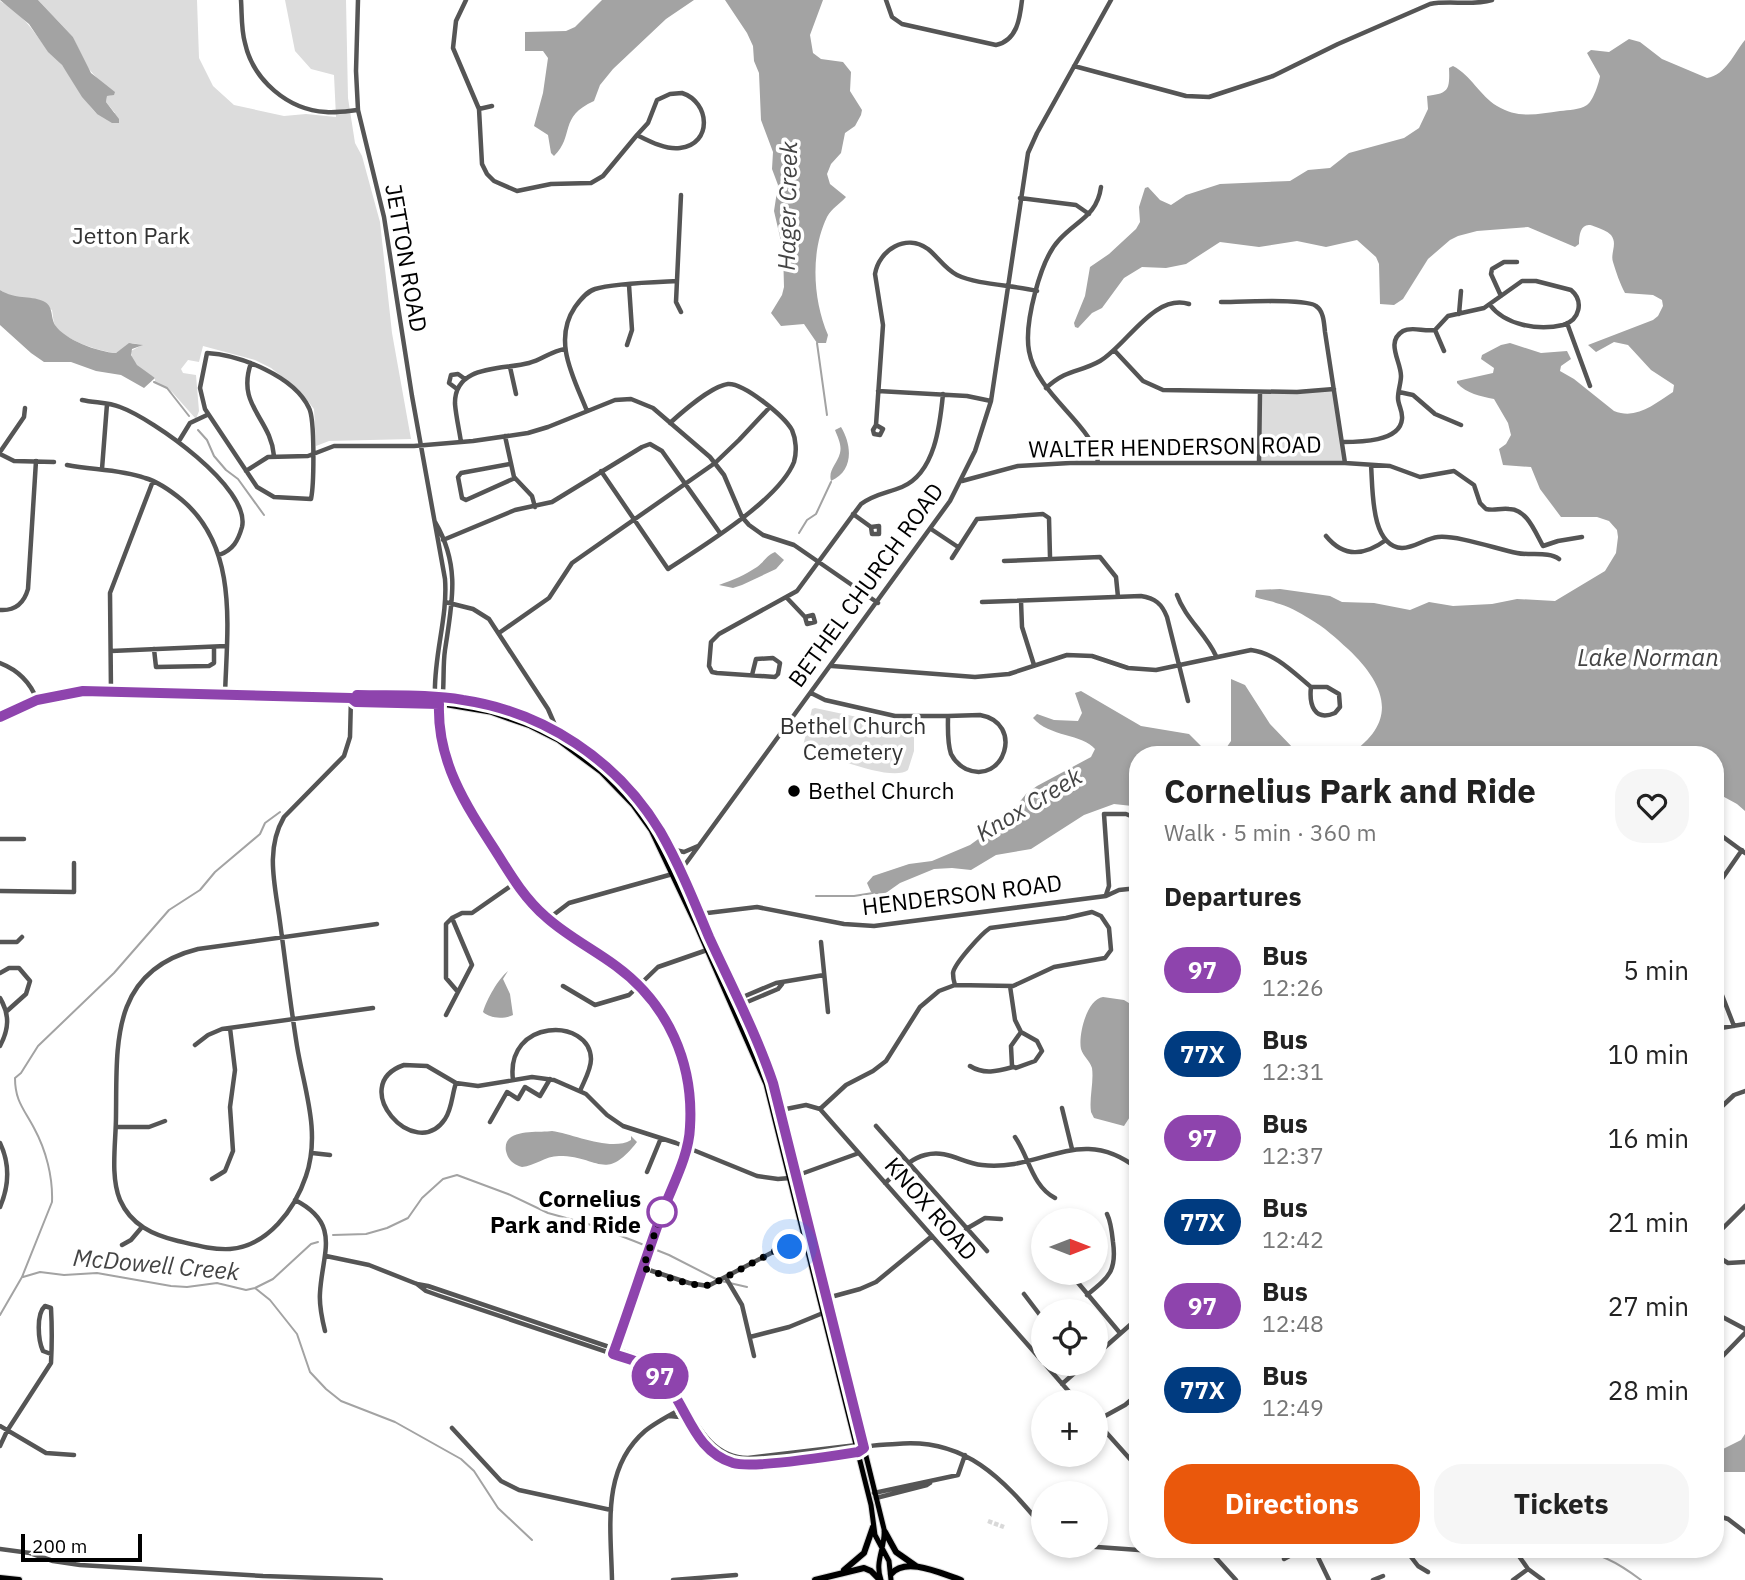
<!DOCTYPE html>
<html lang="en">
<head>
<meta charset="utf-8">
<style>
	:root { --surface:#fff; --page:#f6f6f6; --text:#222; --muted:#767676; --accent:#ea580c }
	body { margin:0; font-family:"IBM Plex Sans",sans-serif; background:var(--page); color:var(--text); height:100vh; display:flex; flex-direction:column; font-size:26px; white-space:nowrap }
	* { box-sizing:border-box; margin:0 }
	p { font-size:23px; color:var(--muted) }
	.icon { flex:none; width:38px; height:38px; fill:none; stroke:currentColor; stroke-width:2; stroke-linecap:round; stroke-linejoin:round }
	.map { position:relative; flex:1; overflow:hidden }
	.sheet { position:absolute; left:1129px; top:746px; width:595px; height:812px; display:flex; flex-direction:column; background:var(--surface); border-radius:28px; box-shadow:0 4px 10px #0003 }
	.sheet>* { flex:none }
	.badge { padding:0 14px; border-radius:23px; font-size:24px; line-height:46px }
	.needle { width:46px; rotate:90deg }
	.buttons { position:absolute; left:1031px; top:1208px; display:grid; gap:14px }
	.buttons a { display:grid; place-items:center; width:77px; height:77px; border-radius:50%; background:var(--surface); box-shadow:0 4px 10px #0003; font-size:35px }
	.scale { position:absolute; left:21px; bottom:18px; width:121px; box-sizing:border-box; padding-left:7px; border:4px solid #000; border-top:0; font-size:19px; line-height:24px; white-space:nowrap; color:#000; -webkit-text-stroke:5px #fff; paint-order:stroke }
	.you { position:absolute; width:35px; height:35px; margin:-18px; border:5px solid #fff; border-radius:50%; background:#1a73e8; box-shadow:0 0 0 10px #1a73e833 }
	.map>.badge { position:absolute; translate:-50% -50%; box-shadow:0 0 0 4px #fff }
	h2 { padding:0 35px; font-size:26px; line-height:63px }
	.round { display:grid; place-items:center; flex:none; width:74px; height:74px; border-radius:28px; background:var(--page) }
	.summary { display:flex; align-items:center; justify-content:space-between; height:119px; padding:0 35px }
	h1 { font-size:33px; font-weight:800; line-height:52px }
	.action { display:flex; gap:14px; margin-top:auto; padding:14px 35px }
	.action a { flex:1; height:80px; border-radius:28px; background:var(--accent); color:#fff; font-size:28px; font-weight:800; line-height:80px; text-align:center }
	.action a+a { background:var(--page); color:var(--text) }
	ul { padding:0; list-style:none }
	li { display:flex; align-items:center; gap:21px; height:84px; padding:0 35px }
	li div { flex:1 }
	li b { display:block; font-size:26px }
	li em { font-style:normal }
	li .badge { min-width:77px; font-weight:700; text-align:center }
	.map>svg:first-child { display:block }
</style>
</head>
<body>
<div class="map">
<svg width="1745" height="1580" viewBox="0 0 1745 1580">
	<rect width="100%" height="100%" fill="#fff"/>
	<path fill="#dcdcdc" d="M38,0H197L199,58L213,86L234,105L284,116L306,114L336,117L334,75L311,69L295,51L285,0H346L348,98L355,143L362,156L380,222L392,333L411,439L329,441L316,446L314,409L299,390L271,368L255,360L203,346L199,362L188,360L181,369L183,373L196,375L199,411L196,419L172,392L155,382V378C144,371 131,365 131,351L142,345L132,343L116,353C98,351 67,341 56,327C53,322 53,315 52,310L29,299L8,295L0,290V1C21,12 32,29 46,48C50,55 57,58 61,64C75,80 82,99 97,114L115,113L106,102L107,96L112,95L87,67L73,37Z
		M1334,389L1344,463L1259,462L1260,392Z
		M815,708L890,724L914,726V751L908,770C892,783 823,754 803,746L812,709Z"/>
	<path fill="#a3a3a3" d="M0,0H38L73,37L91,73L115,92L114,95L107,96L106,102L119,119V123H112L97,114L82,97L62,65L48,52L29,24Z
		M602,0H694L666,19L613,69L600,85L594,101C558,117 575,136 554,156L551,153L548,135L534,126L543,93L548,58L543,51H525V32L566,31L575,27Z
		M725,0H823L810,35L813,53L821,59L843,62L851,72L850,91L862,110L861,115L855,126L845,133L841,153L831,164L827,174L830,184L846,197C840,204 832,208 827,217C810,252 813,300 828,335L826,343H817L804,324L781,326L771,313L782,295L784,287L783,250L774,211L778,185L772,169L773,152L761,120L759,73L754,61L753,46L747,33Z
		M1629,39L1640,42L1662,59L1707,78C1726,75 1734,53 1745,40V811L1737,804L1715,792V754H1350C1400,721 1385,684 1348,649C1336,638 1324,627 1310,619C1299,612 1288,606 1276,603C1269,600 1262,600 1255,597L1256,590L1280,589L1330,596L1342,602L1374,603L1410,610L1429,602L1453,606L1492,604L1517,599L1555,601L1605,571L1616,553L1618,537L1617,530L1609,521L1597,517H1561L1540,489L1531,467L1503,465L1499,449L1506,444L1511,435L1508,423L1494,399C1480,396 1467,394 1457,383V381L1493,373L1494,368L1481,359L1482,355L1501,345L1510,343L1541,353L1567,351L1571,359L1561,366L1560,371L1574,379L1614,411C1637,420 1654,404 1673,392L1674,385L1651,370L1628,345L1614,342L1596,352L1588,345L1653,320L1658,316L1663,306L1662,300L1653,295L1625,293C1620,284 1616,272 1613,262C1610,253 1618,244 1611,235C1607,231 1601,229 1596,227C1582,220 1579,232 1579,244L1575,247L1528,227L1477,231L1458,236L1450,240L1428,259L1403,299L1394,305L1380,304L1379,264L1376,257L1357,240L1326,247L1297,241L1259,247L1220,242L1186,264L1166,268L1142,267L1124,278L1102,308L1092,313L1078,328L1075,327L1074,323L1085,296L1090,267L1109,254L1136,229L1140,222L1139,207L1145,188L1148,187L1160,200L1171,205L1186,195L1220,184L1290,181L1308,170L1330,168L1349,153L1404,138L1419,128L1428,109L1427,96C1448,93 1450,91 1449,68L1453,66C1471,75 1480,96 1497,106C1518,119 1538,114 1560,111C1569,110 1579,110 1587,105C1593,101 1599,83 1600,76L1587,53L1591,50L1609,52Z
		M0,290C16,300 29,295 43,301C54,306 50,316 55,325C65,340 98,352 116,353L129,343L143,345L132,349L131,355L137,365L155,378L144,388L121,375L96,371L71,362H44L31,353L0,325Z
		M841,427C852,445 854,471 831,481C828,470 837,464 840,453C842,445 838,438 835,430Z
		M775,552L784,560L776,569L742,585L733,588L719,585C733,580 745,575 757,567C764,562 767,555 775,552Z
		M1231,679L1245,685L1270,724L1295,750L1292,754H1222L1231,741Z
		M1081,691L1141,726L1189,734L1209,754H1138L1137,811L1132,806L1114,804L1084,815L1031,849L996,855L971,870L952,868L934,869L900,883L883,895H878L871,892L867,883L873,876L909,864L932,861L970,845L1006,819L1026,794L1037,786L1091,757L1095,749C1083,734 1049,737 1033,718L1037,714L1054,720L1078,721L1082,713L1075,693Z
		M508,971L503,979L510,994L513,1015C504,1019 491,1019 483,1012C487,999 498,979 508,971Z
		M1103,997L1124,1000L1137,1008V1106L1124,1126L1094,1118L1091,1112C1089,1098 1094,1082 1092,1068C1090,1061 1083,1056 1081,1049C1078,1035 1087,999 1103,997Z
		M552,1131C574,1134 611,1152 631,1140V1136L637,1142C605,1183 599,1156 559,1156C545,1156 535,1166 522,1167C513,1164 508,1160 506,1151C502,1128 538,1133 552,1131Z
		M1745,1434V1472H1715V1453L1741,1440Z"/>
	<g fill="none" stroke-linecap="round" stroke-linejoin="round">
		<path stroke="#a3a3a3" stroke-width="2" d="M817,343L827,415
			M154,382L167,388L189,416
			M198,430L207,440L214,456L226,470L238,479L264,515
			M799,533L807,520L816,514L831,482
			M816,896H854L873,893
			M333,1235L366,1234L387,1228L408,1218L422,1198L443,1179L457,1175L508,1194L548,1213L595,1226L634,1241L669,1255L716,1279
			M23,1277L40,1272L64,1275L97,1273L171,1286L187,1287L217,1283L246,1290L255,1288L273,1279L311,1244L318,1242
			M721,1281L747,1287
			M255,1288L270,1300L297,1334L310,1372L326,1389L341,1401L395,1422L461,1459L474,1471L498,1508L532,1540
			M0,1315L22,1277L52,1202C53,1177 46,1150 34,1128C24,1109 15,1101 15,1078L21,1073L38,1046L114,973L169,910L200,890L215,872L260,834L265,823L280,812
			M1570,1553C1595,1548 1621,1565 1641,1580"/>
		<path stroke="#d9d9d9" stroke-width="4.5" stroke-dasharray="4.5 2" stroke-linecap="butt" d="M988,1521L1004,1527"/>
		<defs>
			<path id="major" d="M351,698L357,695C392,695 428,694 462,700C544,712 616,760 659,830C679,863 693,900 709,935C732,987 759,1037 776,1091L884,1529C886,1547 874,1561 881,1580
				M0,717L37,700L83,691L351,698L356,702L448,705L490,712L530,726L558,740L601,772L633,805L651,830L697,927L766,1084L871,1505L875,1535L889,1561L891,1580"/>
			<path id="highway" d="M885,1532L896,1552L916,1566
				M844,1570L864,1553L873,1527
				M891,1574C906,1556 942,1574 961,1580
				M0,1578L19,1580
				M815,1580L864,1568L871,1571L880,1580"/>
		</defs>
		<use href="#major" stroke="#dbdbdb" stroke-width="7"/>
		<use href="#highway" stroke="#dbdbdb" stroke-width="8"/>
		<path stroke="#555" stroke-width="4.5" d="M241,0C242,14 241,29 245,43C253,80 288,110 326,112C336,113 348,111 358,110
			M358,0L356,71L358,110L384,217L412,396L445,579C448,618 433,657 435,697
			M466,0L456,21L453,48L479,109L482,164L487,174L494,181L517,191L551,184L591,183L603,176L637,135
			M886,0L892,17L902,24L996,45C1017,41 1020,18 1022,0
			M1074,66L1186,96L1209,97L1273,76L1338,44L1430,4C1450,0 1471,6 1492,0
			M682,93C710,102 713,144 680,148C666,150 649,141 637,135L648,123L657,100L670,94Z
			M479,109L492,106
			M1020,198L1076,205L1089,214
			M1501,296L1491,274L1492,269L1504,262H1517
			M1221,302C1238,302 1306,298 1316,306C1324,311 1324,324 1325,332L1345,463
			M681,312L676,302L681,195
			M1459,314L1461,291
			M1567,323L1590,386
			M1435,330L1444,351
			M627,345L632,330L629,285
			M1114,350L1143,381L1163,390L1297,392L1334,389
			M207,353C240,355 294,376 309,408C315,419 314,485 311,499L274,497L257,487L205,409L200,388Z
			M251,363C236,406 271,418 274,456
			M510,367L516,394
			M1046,388C1068,368 1079,373 1100,361C1127,345 1154,293 1189,304
			M457,389L449,383L451,375L458,374L465,379
			M878,391L967,396L991,401
			M1399,392L1413,395L1435,414L1461,425
			M82,400C95,403 108,402 120,407C153,419 251,488 242,527C238,541 233,550 219,555
			M587,411C574,378 552,341 575,307C580,300 586,292 595,289C613,283 656,282 677,281
			M876,425L883,429L880,435L874,434L873,430L876,425L883,325L875,274C879,250 906,233 928,249C938,257 945,269 957,275C978,285 1013,285 1037,291
			M505,436L514,477L532,496L535,507
			M179,441L190,423L207,415
			M461,442C459,429 456,416 455,404C454,364 503,370 529,363C542,360 551,351 565,349
			M1342,442C1359,442 1400,442 1402,419C1403,411 1398,405 1398,398C1398,390 1401,383 1401,376C1401,361 1385,342 1403,331C1412,326 1424,332 1435,330L1448,316L1484,308L1522,281H1536L1571,290C1584,301 1580,320 1563,325C1538,331 1505,325 1490,305
			M0,452L24,417L25,408
			M0,454L14,461L54,462
			M1259,462L1260,392
			M1098,463C1096,426 1037,396 1029,351C1024,324 1040,260 1059,240C1077,220 1097,216 1101,187
			M510,464L461,473L458,477L462,498L466,500L515,478
			M67,465C93,470 120,469 145,478C159,482 171,491 182,500C239,548 227,628 225,695
			M1371,465C1373,488 1370,546 1402,548C1415,548 1426,538 1438,537C1457,535 1497,549 1517,553C1530,556 1549,551 1559,559
			M102,469L107,404
			M246,471L268,457L308,456L334,446H414L473,441L528,433L548,427L615,400L631,399L653,408L710,457L724,475L742,517L749,525L763,535L794,545L878,603
			M601,471L668,569C703,546 779,500 794,462C797,452 796,439 792,430C784,416 744,383 728,384C712,386 682,412 670,423
			M962,481L1018,466L1070,463H1345L1390,466L1420,477L1454,471L1474,485L1480,503L1486,509C1494,511 1500,508 1509,509C1527,509 1535,532 1543,546L1558,541L1582,537
			M853,514L871,527L879,526V534H872L871,527
			M435,522C461,566 452,603 445,650C443,664 444,678 443,692C442,700 439,705 439,712C439,740 446,769 459,794C469,812 482,830 493,848C507,870 520,893 540,911C561,932 588,946 613,964C670,1004 698,1069 689,1138L613,1354
			M931,529L958,547
			M1326,536C1344,558 1364,556 1386,540
			M443,540L515,510L552,502L642,447L650,444L662,451L720,533
			M952,558L977,519L1043,514L1049,518L1050,557
			M1004,561L1100,557L1116,577L1118,597
			M1177,595C1185,618 1206,634 1216,656
			M787,598L805,617L807,624L815,622L813,615L805,617
			M1021,601L1022,627L1034,665
			M445,602L473,609L489,619L548,709L558,732
			M982,602L1141,596C1155,598 1162,604 1167,617L1188,701
			M0,610C15,611 24,603 28,589L36,461
			M499,633L549,598L572,563L715,463L739,440L769,408
			M154,649L156,667L209,666L214,663V647
			M111,651L226,646
			M0,663C18,670 30,681 37,700
			M832,666L975,677L1009,674L1067,655L1092,656L1128,668L1156,670L1251,650C1275,653 1293,672 1311,687
			M752,675L756,659L773,658L780,663L778,674L775,677L717,673L712,672L709,666L711,642L719,634L797,591L861,504C874,494 887,493 902,487C935,473 940,425 943,394
			M1311,687H1327L1339,694L1340,707L1335,713C1314,722 1309,704 1311,687Z
			M111,692L110,593L153,481
			M811,693L825,700L895,716H948
			M351,698L350,737L344,756L284,817C266,848 274,881 279,915C285,958 290,1002 297,1046C304,1089 321,1132 306,1176C295,1209 268,1246 230,1249C213,1250 195,1245 178,1241C153,1235 131,1225 120,1200C110,1176 116,1142 116,1116C117,1044 110,971 198,949L370,925L377,924
			M980,715C1025,723 1004,786 966,769C960,766 954,760 951,754C947,742 948,728 948,716Z
			M1715,831L1745,853
			M0,839H24
			M671,849L684,852L698,846
			M1715,889L1742,850
			M0,891L74,892V863
			M1106,895L1109,886L1104,814H1126L1138,819
			M699,914L757,907L844,924L874,926L1106,896L1119,890L1138,888
			M452,918L446,924V978L458,992
			M548,919L569,903L669,875L684,866L950,501L975,451L991,401L1028,153L1037,133L1111,0
			M0,942H17L22,937
			M821,942L828,1012
			M1715,967L1720,990L1734,1026
			M0,973L9,968H19L30,981L26,994L7,1011
			M563,986L595,1005L629,995L658,967L707,950
			M1010,986L1015,1020L1021,1032
			M0,998C10,1015 9,1029 0,1046
			M738,999L776,983L824,975
			M740,1005L778,989L782,984
			M446,1015L472,965L452,918L462,913H472L515,883
			M1715,1029L1745,1024
			M1021,1032L1037,1041L1042,1051L1035,1061L1016,1068L1012,1066L1011,1046Z
			M195,1045L208,1035L222,1029L373,1008
			M404,1065L427,1066L456,1083C452,1094 452,1109 445,1119C415,1164 346,1085 404,1065Z
			M970,1066C984,1075 998,1071 1013,1067
			M513,1080C505,1018 590,1017 591,1059C591,1070 584,1081 580,1091
			M456,1083L478,1086L532,1077L554,1080L586,1094L607,1115L623,1126L676,1143L757,1176L778,1179L790,1178L859,1153
			M1062,1108L1072,1149
			M820,1109L846,1085L873,1071L886,1061L920,1007L939,991L955,985L1013,986L1054,967L1105,958L1111,950L1109,928L1101,916L1092,912L1066,918L990,928C981,934 954,964 953,973C953,977 954,982 955,985
			M781,1110L806,1105L820,1109L1043,1362
			M1715,1113L1734,1095L1745,1091
			M490,1122L507,1092L518,1099L525,1087L540,1096L550,1079
			M876,1126L987,1251
			M116,1127H149L165,1121
			M1015,1137C1029,1157 1032,1186 1055,1198
			M0,1143C10,1164 9,1186 0,1207
			M312,1153L330,1155
			M647,1172L661,1138
			M212,1179L225,1171L233,1151L230,1107L235,1070L230,1028
			M885,1183C897,1173 909,1159 925,1155C947,1149 962,1163 982,1165C1042,1172 1080,1123 1138,1169
			M295,1200C342,1224 322,1253 320,1293C319,1306 322,1319 325,1331
			M966,1229L985,1218L1001,1219
			M1715,1236L1745,1206
			M122,1245L131,1240L142,1227
			M1715,1255L1728,1263L1745,1262
			M326,1256L369,1265L417,1284L428,1286L645,1359C689,1382 692,1457 748,1458L857,1445
			M643,1268L689,1283L708,1286L775,1251L806,1243
			M1069,1272L1120,1333
			M726,1278L742,1305L754,1356
			M417,1284L426,1291L440,1296L643,1364L662,1379L705,1446L725,1459L740,1464H753L849,1453C856,1452 858,1450 864,1448C873,1444 886,1445 896,1444C965,1437 1003,1479 1043,1527
			M1024,1294L1043,1319
			M1087,1295C1109,1277 1117,1271 1113,1242C1112,1232 1111,1222 1107,1214
			M827,1298L860,1289L876,1282L932,1236
			M1715,1313L1745,1329
			M750,1337L789,1327L823,1313
			M1096,1355L1138,1318
			M1044,1363L1078,1402
			M1715,1364L1745,1333
			M1062,1384L1086,1363
			M669,1416L680,1417L687,1421
			M1096,1421L1138,1468
			M1096,1421L1125,1405L1138,1394
			M0,1426L46,1453L74,1455
			M452,1428L501,1481L519,1490L611,1510
			M0,1446L7,1431L51,1363C52,1345 52,1326 51,1308L45,1306C36,1314 38,1340 43,1351L51,1354
			M874,1493L958,1475L965,1455
			M876,1498L927,1485L930,1483
			M1715,1515L1728,1519L1745,1532
			M1069,1545L1195,1554L1223,1549
			M0,1549L30,1553L53,1561L80,1565L263,1576L381,1580
			M1208,1549L1236,1580
			M1314,1549L1329,1580
			M1405,1549L1418,1566L1428,1572
			M1514,1549L1528,1569L1543,1580
			M1284,1559L1302,1549
			M612,1580C611,1528 601,1469 645,1431C656,1422 670,1415 683,1408
			M673,1580L736,1575
			M1373,1580L1383,1576
			M1513,1580L1528,1569"/>
		<use href="#major" stroke="#000" stroke-width="5"/>
		<use href="#highway" stroke="#000" stroke-width="6"/>
	</g>
	<g fill="none" stroke-linecap="round" stroke-linejoin="round">
		<defs>
			<path id="line" d="M0,717L37,700L83,691L351,698L356,702L439,704C437,761 465,804 495,850C510,874 524,898 546,917C567,936 593,949 616,966C668,1004 694,1063 690,1127C689,1156 672,1186 662,1213C645,1260 630,1307 613,1354C629,1359 645,1363 657,1374C688,1401 690,1450 733,1463C754,1469 833,1456 858,1452L864,1448L773,1083C756,1033 731,985 709,937C694,901 679,864 660,831C617,760 544,712 463,700C428,694 392,696 357,695"/>
		</defs>
		<use href="#line" stroke="#fff" stroke-width="16"/>
		<use href="#line" stroke="#8e44ad" stroke-width="10"/>
		<path stroke="#000" stroke-width="7" stroke-dasharray="0 12.6" d="M662,1212L643,1268C662,1274 694,1290 713,1284L775,1251L790,1247"/>
	</g>
	<circle fill="#000" stroke="#fff" stroke-width="2.5" cx="794" cy="791" r="7"/>
	<circle fill="#fff" stroke="#8e44ad" stroke-width="3.5" cx="662" cy="1212" r="14"/>
	<g text-anchor="middle" stroke-width="7" stroke-linejoin="round" paint-order="stroke">
		<g font-size="23" fill="#333" stroke="#fff">
			<text x="131" y="244">Jetton Park</text>
			<text x="853" y="734">Bethel Church<tspan x="853" dy="26">Cemetery</tspan></text>
		</g>
		<g font-size="23" fill="#000" stroke="#fff">
			<text transform="translate(406 258) rotate(80)" y="8">JETTON ROAD</text>
			<text transform="translate(1175 447) rotate(-1)" y="8">WALTER HENDERSON ROAD</text>
			<text transform="translate(866 585) rotate(-54)" y="8">BETHEL CHURCH ROAD</text>
			<text transform="translate(962 895) rotate(-7)" y="8">HENDERSON ROAD</text>
			<text transform="translate(931 1209) rotate(49)" y="8">KNOX ROAD</text>
		</g>
		<g font-size="23" fill="#000" stroke="#fff" text-anchor="start">
			<text x="808" y="799">Bethel Church</text>
		</g>
		<g font-size="23" font-weight="bold" fill="#000" stroke="#fff" text-anchor="end">
			<text x="641" y="1207">Cornelius<tspan x="641" dy="26">Park and Ride</tspan></text>
		</g>
		<g font-size="24" font-style="italic" fill="#444" stroke="#fff">
			<text transform="translate(788 206) rotate(-89)" y="8">Hager Creek</text>
			<text x="1648" y="666">Lake Norman</text>
			<text transform="translate(1029 805) rotate(-31)" y="8">Knox Creek</text>
			<text transform="translate(156 1265) rotate(5)" y="8">McDowell Creek</text>
		</g>
	</g>
</svg>
<div class="buttons">
<a><svg class="needle" viewBox="-14 -14 28 28"><path d="M0-13l5 13h-10z" fill="#e53935"/><path d="M0 13l5-13h-10z" fill="#767676"/></svg></a>
<a><svg class="icon" aria-label="locate" viewBox="0 0 24 24"><circle cx="12" cy="12" r="6"/><path d="M12 2v4M12 18v4M2 12h4M18 12h4"/></svg></a>
<a>+</a>
<a>−</a>
</div>
<div class="scale">200 m</div>
<div class="you" style="left:790px;top:1247px"></div>
<b class="badge" style="left:660px;top:1376px;background:#8e44ad;color:#fff">97</b>
<section class="sheet">
<div class="summary"><div><h1>Cornelius Park and Ride</h1><p>Walk · 5 min · 360 m</p></div><a class="round"><svg class="icon" aria-label="heart" viewBox="0 0 24 24"><path d="M12 20l-8-8c-3-5 5-10 8-4 3-6 11-1 8 4z"/></svg></a></div>
<h2>Departures</h2>
<ul>
<li><span class="badge" style="background:#8e44ad;color:#fff">97</span><div><b>Bus</b><p>12:26</p></div><em>5 min</em></li>
<li><span class="badge" style="background:#003b80;color:#fff">77X</span><div><b>Bus</b><p>12:31</p></div><em>10 min</em></li>
<li><span class="badge" style="background:#8e44ad;color:#fff">97</span><div><b>Bus</b><p>12:37</p></div><em>16 min</em></li>
<li><span class="badge" style="background:#003b80;color:#fff">77X</span><div><b>Bus</b><p>12:42</p></div><em>21 min</em></li>
<li><span class="badge" style="background:#8e44ad;color:#fff">97</span><div><b>Bus</b><p>12:48</p></div><em>27 min</em></li>
<li><span class="badge" style="background:#003b80;color:#fff">77X</span><div><b>Bus</b><p>12:49</p></div><em>28 min</em></li>
</ul>
<div class="action"><a>Directions</a><a>Tickets</a></div>
</section>
</div>
</body>
</html>
